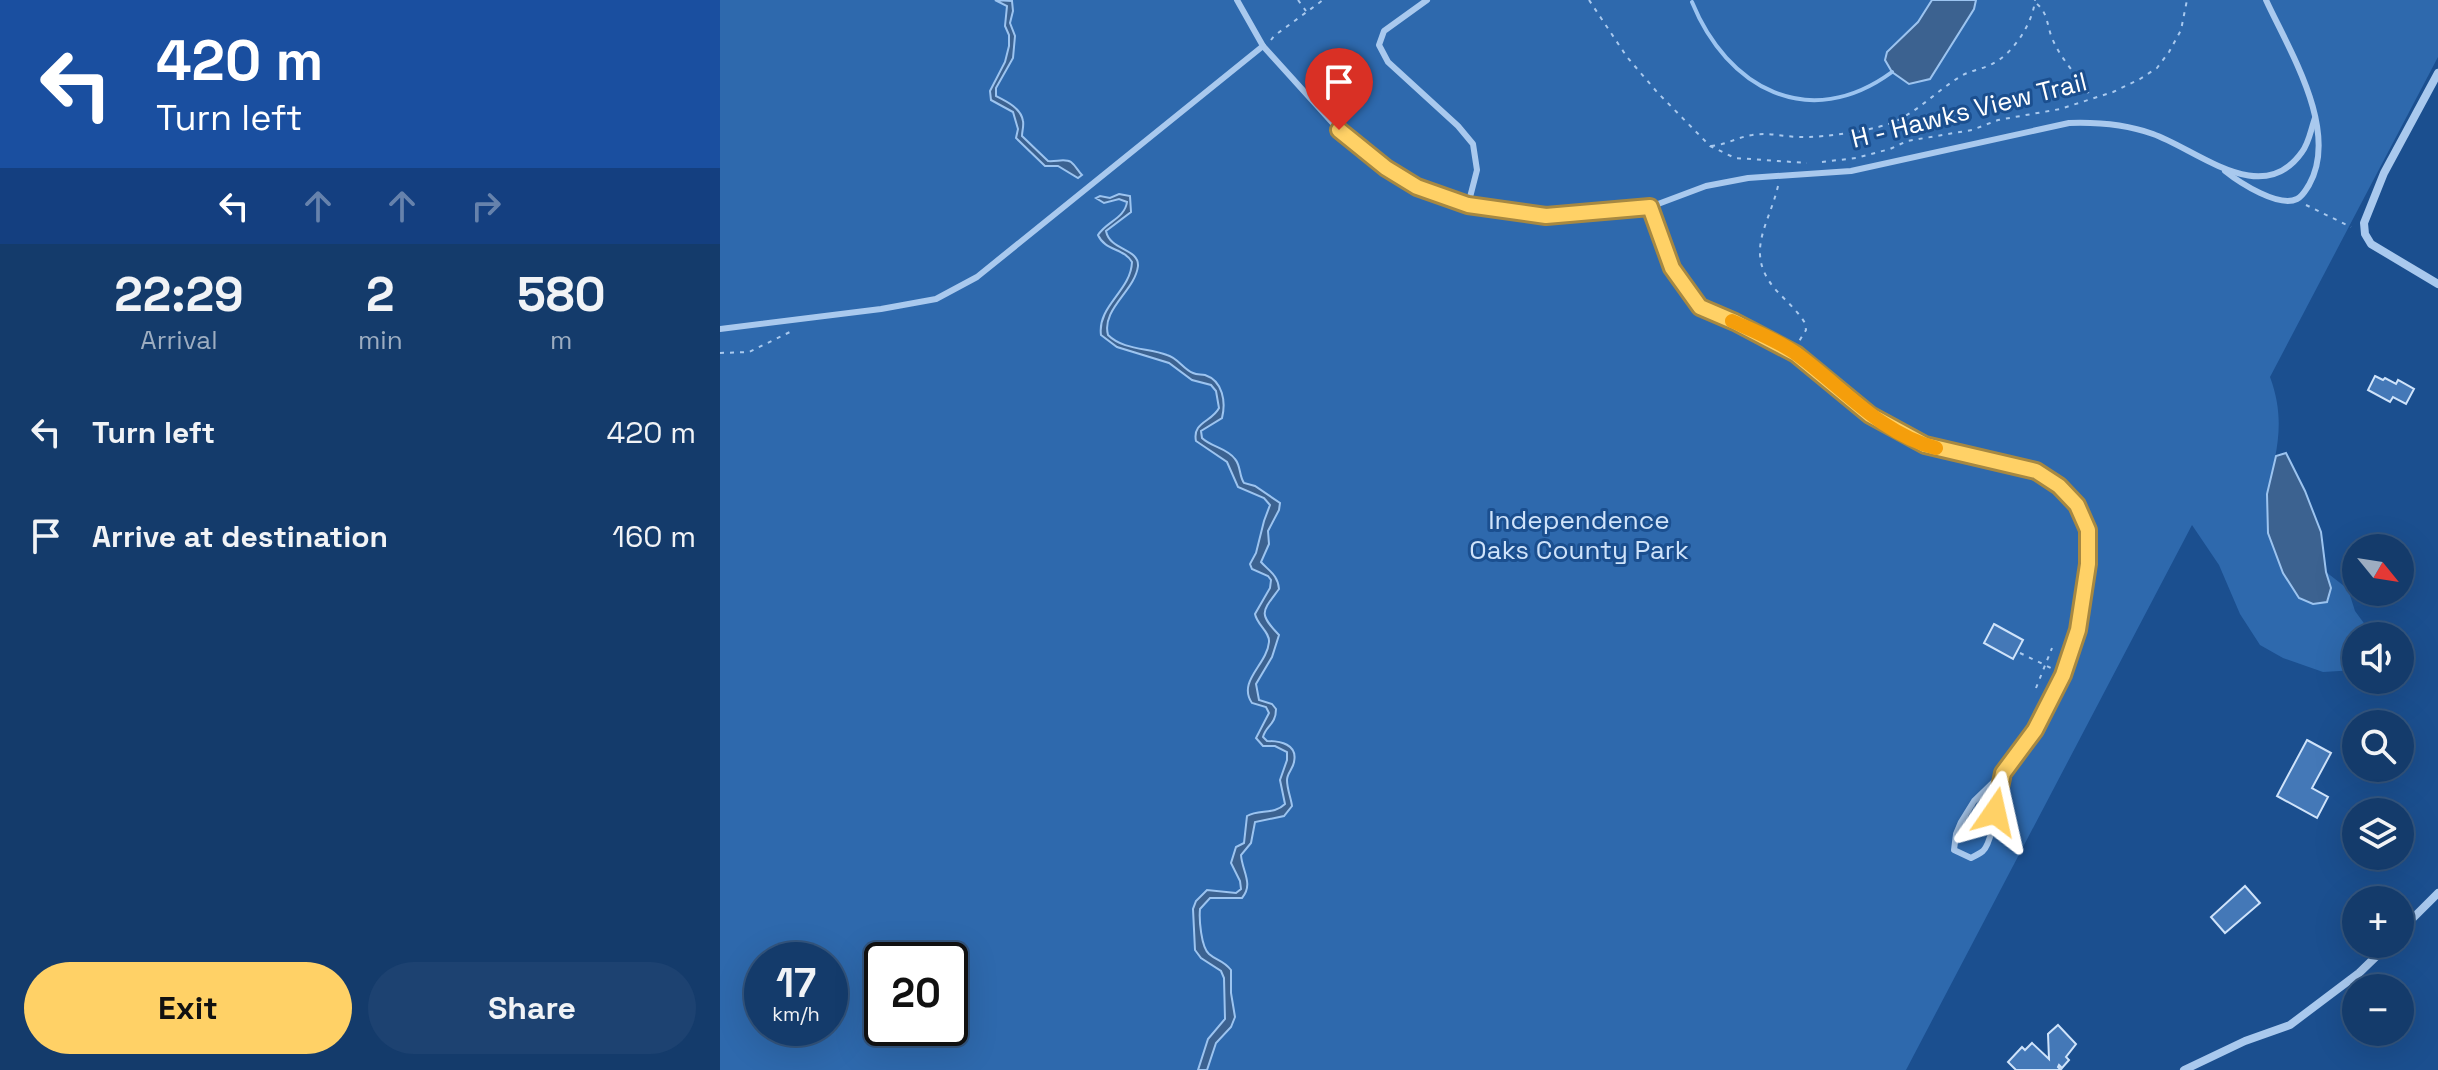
<!DOCTYPE html>
<meta charset="utf-8">
<style>
:root{--surface:#143b6b;--page:#1d4271;--text:#f1f3f6;--muted:#9dadc1;--line:#33557e;--accent:#ffd166}
body{margin:0;font-family:"Space Grotesk",sans-serif;background:var(--page);color:var(--text);height:100vh;display:flex;flex-direction:column;font-size:30px;white-space:nowrap}
*{box-sizing:border-box;margin:0}
p{font-size:26px;color:var(--muted)}
.icon{flex:none;width:44px;height:44px;fill:none;stroke:currentColor;stroke-width:2;stroke-linecap:round;stroke-linejoin:round}
.map{position:relative;flex:1;overflow:hidden}
.side{display:flex;flex-direction:column;background:var(--surface);width:720px}
.side>*{flex:none}
.top-card{background:#1a4fa0;color:#fff;overflow:hidden}
.needle{width:52px;rotate:120deg}
.tools{position:absolute;left:1622px;top:534px;display:grid;gap:16px}
.tools a{display:grid;place-items:center;width:72px;height:72px;border-radius:50%;background:var(--surface);box-shadow:0 8px 32px #0002,0 0 0 2px var(--line);font-size:40px}
.speed{position:absolute;left:24px;top:942px;display:flex;gap:16px;font-size:40px;font-weight:700;text-align:center}
.speed>*{display:grid;place-content:center;width:104px;height:104px;border-radius:50%;background:var(--surface);box-shadow:0 8px 32px #0002,0 0 0 2px var(--line);line-height:1}
.speed small{font-size:20px;font-weight:400}
.speed .limit{border:4px solid #111;border-radius:12px;background:#fff;color:#111}
.pin{position:absolute;display:grid;place-items:center;width:68px;height:68px;color:#fff;margin:-82px -34px;border-radius:50% 50% 50% 0;rotate:-45deg;box-shadow:0 0 8px #0007}
.pin .icon{rotate:45deg}
.me{position:absolute;width:88px;margin:-44px;rotate:11deg;stroke-linejoin:round;filter:drop-shadow(0 0 6px #0008)}
.turn{display:flex;align-items:center;gap:28px;height:168px;padding:0 24px;font-size:36px}
.turn .icon{width:104px;height:104px;stroke-width:2.5}
.turn b{display:block;font-size:56px;line-height:68px}
.lanes{display:flex;align-items:center;height:76px;padding:0 24px;background:#0003;justify-content:center;gap:40px;direction:ltr}
.lanes .off{opacity:.35}
.eta{display:flex;justify-content:space-evenly;align-items:center;height:136px;text-align:center}
.eta b{font-size:48px;font-weight:600;line-height:56px}
.primary-button{display:flex;gap:16px;margin-top:auto;padding:16px 24px}
.primary-button a{flex:1;height:92px;border-radius:48px;background:var(--accent);color:#111;font-size:32px;font-weight:600;line-height:92px;text-align:center}
.primary-button a+a{background:var(--page);color:var(--text)}
ul{padding:0;list-style:none}
li{display:flex;align-items:center;gap:24px;height:104px;padding:0 24px}
li div{flex:1}
li b{display:block;font-size:30px}
li em{font-style:normal}
main{display:flex;flex:1;min-height:0}
.map>svg:first-child{display:block}
.green{fill:#2e69ad;fill-rule:evenodd}
.water{fill:#3c6290;stroke:#9cc4f0;stroke-width:2}
.lines{fill:none;stroke-linecap:round;stroke-linejoin:round}
.stream{stroke:#9cc4f0;stroke-width:4}
.building{fill:#4478b7;stroke:#cfe3fa;stroke-width:2}
.path{stroke:#a9c9ee;stroke-width:2;stroke-dasharray:4 6;stroke-linecap:butt}
.service{stroke:#a9c9ee;stroke-width:6}
.minor{stroke:#a9c9ee;stroke-width:8}
.route-casing{stroke:#a68842;stroke-width:20}
.route{stroke:#ffd166;stroke-width:14}
.slow{stroke:#f59e0b;stroke-width:14}
.labels{text-anchor:middle;dominant-baseline:central;stroke-width:6;stroke-linejoin:round;paint-order:stroke}
.street-label{font-size:26px;fill:#fff;stroke:#1b4f8f}
.park-label{font-size:26px;fill:#cfe3fa;stroke:#1b4f8f}
</style>
<main>
<section class="side">
<div class="top-card">
<div class="turn"><svg class="icon" aria-label="left" viewBox="0 0 24 24"><path d="M17 20v-9H6M10 6l-5 5 5 5"/></svg><div><b>420 m</b>Turn left</div></div>
<div class="lanes"><svg class="icon" aria-label="left" viewBox="0 0 24 24"><path d="M17 20v-9H6M10 6l-5 5 5 5"/></svg><svg class="icon off" aria-label="ahead" viewBox="0 0 24 24"><path d="M12 20V5M6 11l6-6 6 6"/></svg><svg class="icon off" aria-label="ahead" viewBox="0 0 24 24"><path d="M12 20V5M6 11l6-6 6 6"/></svg><svg class="icon off" aria-label="right" viewBox="0 0 24 24"><path d="M7 20v-9h11M14 6l5 5-5 5"/></svg></div>
</div>
<div class="eta">
<div><b>22:29</b><p>Arrival</p></div>
<div><b>2</b><p>min</p></div>
<div><b>580</b><p>m</p></div>
</div>
<ul>
<li><svg class="icon" aria-label="left" viewBox="0 0 24 24"><path d="M17 20v-9H6M10 6l-5 5 5 5"/></svg><div><b>Turn left</b></div><em>420 m</em></li>
<li><svg class="icon" aria-label="arrive" viewBox="0 0 24 24"><path d="M6 21V4h12l-3 4 3 4H6"/></svg><div><b>Arrive at destination</b></div><em>160 m</em></li>
</ul>
<div class="primary-button"><a>Exit</a><a>Share</a></div>
</section>
<div class="map">
<svg width="1718" height="1070" viewBox="0 0 1718 1070">
<rect width="100%" height="100%" fill="#1b4f8f"/>
<!-- green -->
<path class="green" d="M0,0H1718V57L1550,377C1566,420 1557,451 1547,494L1611,588L1606,572L1628,589L1635,611L1646,626L1644,636H1636V670L1603,672L1563,658L1540,645L1520,614L1499,565L1472,525L1186,1070H0ZM42,960H110V1028H42ZM162,960H230V1028H162Z"/>
<!-- water -->
<g class="water">
<path d="M275,0L292,1L293,11L290,23L295,36L293,58L276,88V96C286,101 301,108 303,121C304,126 302,131 302,136L328,161C336,162 345,158 351,162C356,166 358,171 362,175L358,178L338,166H325L296,138L298,129L293,112L271,100L270,91L285,62L289,46V35L285,26L287,6Z"/>
<path d="M1212,0H1256L1254,9L1210,79L1189,84L1172,72L1165,60L1167,52L1198,22Z"/>
<path d="M399,194L410,196L411,212L386,231C390,251 419,248 418,266C415,291 381,309 388,335C403,350 428,348 447,355C458,358 463,369 473,373C477,375 481,374 485,375C503,381 506,402 502,418L481,431L482,438C491,447 507,448 515,459C521,466 519,476 524,483L535,486L560,503L559,510L548,531L549,544L541,562C549,571 558,575 559,589C542,612 538,613 559,635L552,657L536,684L539,700L552,704L556,709C556,725 546,725 543,737L547,741C560,741 578,744 574,762C573,769 567,773 567,780C567,789 571,798 572,806L564,816L535,822L531,843L521,855C522,871 534,884 522,898H490L480,909C479,919 481,947 489,954C497,961 503,960 511,970V993L515,1017L511,1027L496,1043L487,1070H478L488,1039L505,1019L504,978L501,971L481,958L475,950L473,909L476,901L487,890L516,893L521,889L520,881L511,863L516,847L524,843L527,816C539,809 554,815 565,804L560,780L567,760V752L555,746H543L536,738L549,713L546,707L532,703C517,681 547,665 549,642C550,632 537,625 535,614L550,588L551,580L548,576L532,569L530,564L536,553L544,521L550,505L544,498L518,487L507,462L476,441C472,422 492,422 499,408L496,391L491,385L472,380L449,363L397,347L381,335C377,306 411,291 412,262C404,248 385,251 378,235C386,222 405,218 407,202L399,199L384,203L376,198L380,196L390,198Z"/>
<path d="M1566,453L1585,491L1601,532L1606,572L1611,588L1607,602L1593,604L1579,598L1563,573L1548,533L1547,494L1556,456Z"/>
</g>
<g class="lines">
<!-- stream -->
<path class="stream" d="M972,2C1007,88 1089,133 1172,72"/>
</g>
<!-- building -->
<g class="building">
<path d="M1655,376L1663,380L1665,378L1676,384L1678,380L1694,389L1686,404L1673,397L1670,402L1648,390Z"/>
<path d="M1274,624L1303,640L1293,659L1264,643Z"/>
<path d="M1587,740L1611,753L1592,788L1608,797L1597,818L1557,796Z"/>
<path d="M1525,886L1540,903L1505,933L1491,917Z"/>
<path d="M1338,1025L1356,1044L1346,1057L1349,1060L1342,1068L1339,1065L1338,1067L1341,1070H1296L1288,1062L1302,1047L1305,1050L1312,1043L1329,1059L1328,1034Z"/>
</g>
<g class="lines">
<!-- path -->
<g class="path">
<path d="M578,0L586,11"/>
<path d="M869,0L907,57L937,92L990,146L1015,158L1087,163"/>
<path d="M1317,4C1328,13 1327,26 1332,38C1341,60 1359,77 1371,97"/>
<path d="M551,40L554,36L603,0"/>
<path d="M991,146C1006,145 1018,137 1032,135C1049,132 1064,137 1081,137C1102,138 1160,130 1178,120C1202,108 1220,88 1243,75C1252,70 1263,69 1272,64C1293,54 1313,23 1315,0"/>
<path d="M1102,162L1136,158L1170,149L1187,141L1252,130L1278,120L1340,109L1393,92L1420,79L1437,68L1449,52L1461,30L1467,0"/>
<path d="M1058,186C1049,225 1024,252 1055,289C1065,300 1077,310 1085,323L1086,330L1078,343"/>
<path d="M1586,205L1631,227"/>
<path d="M0,353L29,352L74,330"/>
<path d="M1300,653L1331,668"/>
<path d="M1316,688L1332,648"/>
</g>
<!-- service -->
<g class="service">
<path d="M517,0L543,46L619,130L666,168L697,187L748,205L826,216L930,207L986,186L1028,178L1131,171L1349,123C1378,122 1405,124 1433,134C1478,150 1542,209 1582,152C1589,143 1591,129 1595,118"/>
<path d="M707,0L664,31L659,45L668,62L738,126L753,144L757,170L748,205"/>
<path d="M1505,171C1520,183 1559,208 1577,199C1583,196 1585,191 1589,185C1620,131 1569,50 1546,0"/>
<path d="M930,207L952,268L980,307L1015,322L1076,354L1150,415L1205,445L1316,471L1339,486L1357,505L1368,530V564L1358,630L1348,662L1315,730L1283,773L1254,801L1241,822L1236,834L1234,850L1251,858C1255,856 1259,854 1263,851C1274,840 1278,791 1283,773"/>
<path d="M0,329L161,309L216,299L257,277L543,46"/>
</g>
<!-- minor -->
<g class="minor">
<path d="M1718,73L1664,173L1644,223L1645,234L1651,244L1718,284"/>
<path d="M1680,931L1718,893"/>
<path d="M1464,1070L1525,1041L1570,1025L1639,973L1669,944"/>
</g>
</g>
<g class="lines">
<!-- route casing -->
<g class="route-casing">
<path id="route" d="M619,130L666,168L697,187L748,205L826,216L930,207L952,268L980,307L1015,322L1076,354L1150,415L1205,445L1316,471L1339,486L1357,505L1368,530V564L1358,630L1343,675L1315,730L1283,773L1275,812"/>
</g>
<!-- route -->
<use href="#route" class="route"/>
<!-- slow -->
<path class="slow" d="M1012,321C1034,331 1059,341 1078,355C1122,387 1161,434 1216,448"/>
</g>
<g class="labels">
<!-- street labels -->
<g class="street-label">
<text transform="translate(1249 110) rotate(-14)">H - Hawks View Trail</text>
</g>
<!-- park labels -->
<g class="park-label">
<text x="859" y="520">Independence<tspan x="859" dy="30">Oaks County Park</tspan></text>
</g>
</g>
</svg>
<div class="tools">
<a><svg class="needle" viewBox="-14 -14 28 28"><path d="M0-13l5 13h-10z" fill="#e53935"/><path d="M0 13l5-13h-10z" fill="#9dadc1"/></svg></a>
<a><svg class="icon" aria-label="sound" viewBox="0 0 24 24"><path d="M4 9h4l5-4v14l-5-4H4zM17 9q2 3 0 6"/></svg></a>
<a><svg class="icon" aria-label="search" viewBox="0 0 24 24"><circle cx="10" cy="10" r="6"/><path d="M15 15l6 6"/></svg></a>
<a><svg class="icon" aria-label="layers" viewBox="0 0 24 24"><path d="M12 4l9 5-9 5-9-5zM3 14l9 5 9-5"/></svg></a>
<a>+</a>
<a>−</a>
</div>
<div class="speed"><div>17<small>km/h</small></div><div class="limit">20</div></div>
<div class="pin" style="left:619px;top:130px;background:#d93025"><svg class="icon" aria-label="arrive" viewBox="0 0 24 24"><path d="M6 21V4h12l-3 4 3 4H6"/></svg></div>
<svg class="me" style="left:1275px;top:812px" viewBox="-20 -20 40 40"><path d="M0-17L14 15 0 8-14 15z" fill="#ffd166" stroke="#fff" stroke-width="4"/></svg>
</div>
</main>
